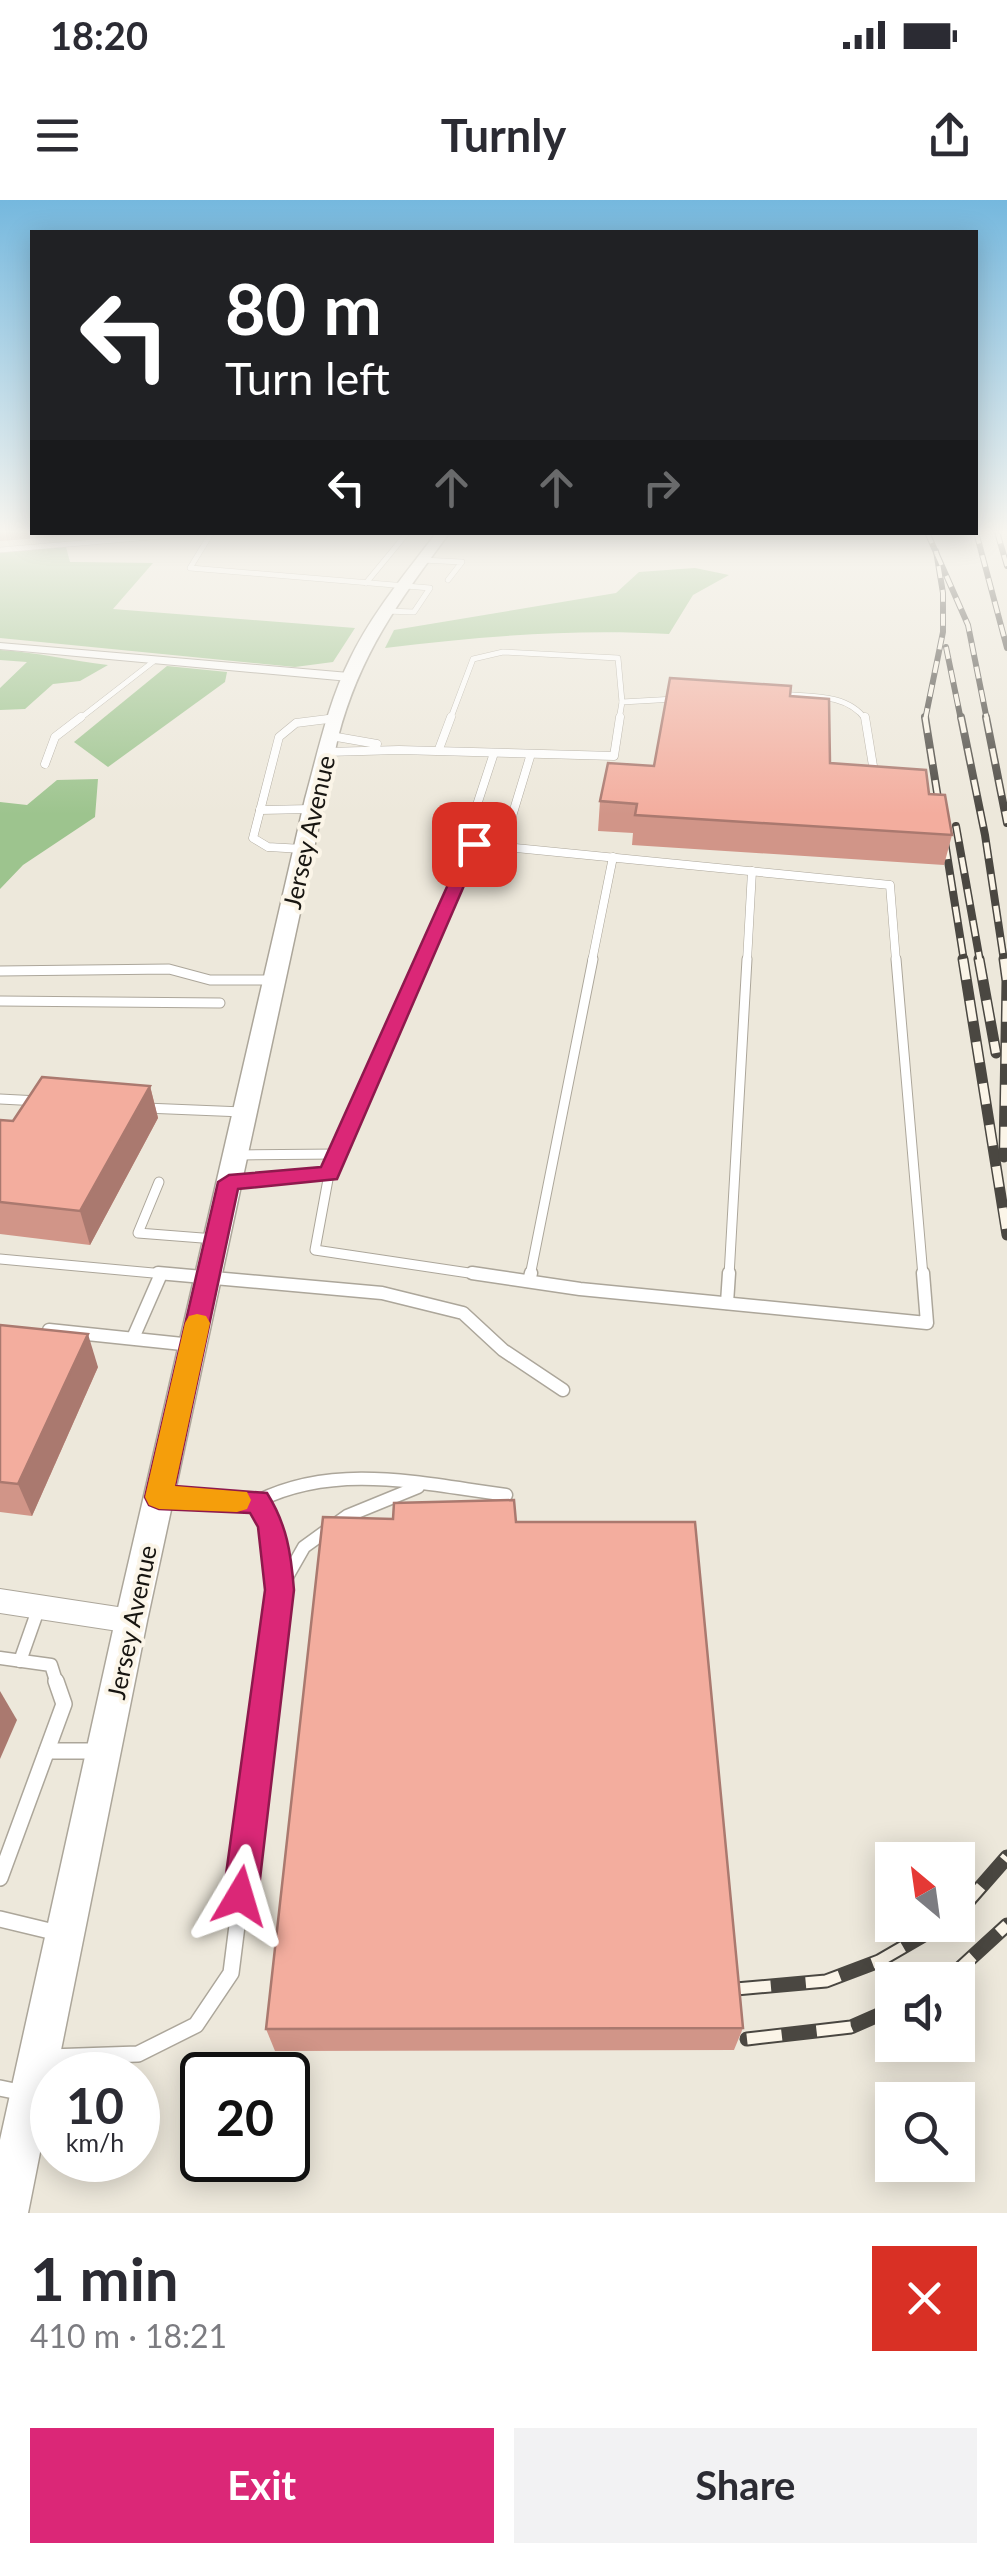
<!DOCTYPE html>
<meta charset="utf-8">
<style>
:root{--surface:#fff;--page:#f2f2f3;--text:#2b2b33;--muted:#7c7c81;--accent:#db2777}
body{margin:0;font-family:Lato,sans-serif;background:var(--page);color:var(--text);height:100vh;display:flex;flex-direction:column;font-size:38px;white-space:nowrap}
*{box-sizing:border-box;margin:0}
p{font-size:32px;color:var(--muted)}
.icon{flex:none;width:55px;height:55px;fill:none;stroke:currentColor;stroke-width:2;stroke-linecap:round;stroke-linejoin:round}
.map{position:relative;height:2013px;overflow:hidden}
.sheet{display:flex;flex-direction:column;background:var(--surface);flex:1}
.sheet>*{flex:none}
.top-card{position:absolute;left:30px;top:30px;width:948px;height:305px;border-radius:0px;box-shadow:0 5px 25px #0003;background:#202124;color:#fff;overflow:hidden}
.needle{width:65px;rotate:331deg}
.fabs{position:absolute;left:875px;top:1642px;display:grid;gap:20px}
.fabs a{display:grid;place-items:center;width:100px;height:100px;border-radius:0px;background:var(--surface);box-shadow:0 5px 25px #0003;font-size:50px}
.speed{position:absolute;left:30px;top:1852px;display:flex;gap:20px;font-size:50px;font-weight:700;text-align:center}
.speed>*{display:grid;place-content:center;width:130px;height:130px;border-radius:50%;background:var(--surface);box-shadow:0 5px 25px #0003;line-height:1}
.speed small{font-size:25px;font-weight:400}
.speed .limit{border:5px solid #111;border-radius:15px;background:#fff;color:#111}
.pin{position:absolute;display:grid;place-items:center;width:85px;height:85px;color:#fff;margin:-42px;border-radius:20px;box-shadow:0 5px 15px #0006}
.me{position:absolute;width:110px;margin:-55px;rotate:7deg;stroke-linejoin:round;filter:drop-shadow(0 0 8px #0008)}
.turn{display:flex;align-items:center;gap:35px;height:210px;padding:0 30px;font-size:45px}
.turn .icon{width:130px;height:130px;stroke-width:2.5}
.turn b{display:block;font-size:70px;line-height:85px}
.lanes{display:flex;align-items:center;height:95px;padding:0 30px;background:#0003;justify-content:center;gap:50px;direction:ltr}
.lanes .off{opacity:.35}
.round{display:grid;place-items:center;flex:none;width:105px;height:105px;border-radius:0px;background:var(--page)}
.overview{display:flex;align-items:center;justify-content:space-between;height:170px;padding:0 30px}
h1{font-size:60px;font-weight:700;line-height:75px}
.button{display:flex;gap:20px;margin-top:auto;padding:20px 30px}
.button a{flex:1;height:115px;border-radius:0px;background:var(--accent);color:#fff;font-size:40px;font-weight:700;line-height:115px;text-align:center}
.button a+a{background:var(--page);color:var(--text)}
.status{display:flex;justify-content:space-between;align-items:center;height:70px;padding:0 50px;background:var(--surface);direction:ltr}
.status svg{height:28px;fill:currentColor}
header{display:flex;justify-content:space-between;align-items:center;height:130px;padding:0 30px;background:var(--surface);font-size:45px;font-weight:700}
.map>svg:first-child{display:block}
.forest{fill:#9dc48e}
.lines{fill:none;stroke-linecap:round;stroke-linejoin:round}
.service-far4-casing{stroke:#aca69a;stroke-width:6}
.service-far3-casing{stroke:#aca69a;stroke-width:9}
.service-far2-casing{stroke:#aca69a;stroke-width:11}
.service-far1-casing{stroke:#aca69a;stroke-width:15}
.service-casing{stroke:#aca69a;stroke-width:18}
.minor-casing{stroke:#aca69a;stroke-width:2}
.tertiary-casing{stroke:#aca69a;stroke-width:3}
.service-far4{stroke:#fff;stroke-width:5}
.service-far3{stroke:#fff;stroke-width:8}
.service-far2{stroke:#fff;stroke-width:9}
.service-far1{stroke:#fff;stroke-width:12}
.service{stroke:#fff;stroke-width:15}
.minor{fill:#fff;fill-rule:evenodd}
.tertiary{fill:#fff;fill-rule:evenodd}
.rail-far3-casing{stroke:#4a4741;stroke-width:6}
.rail-far2-casing{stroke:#4a4741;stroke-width:8}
.rail-far1-casing{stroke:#4a4741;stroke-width:11}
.rail-casing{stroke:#4a4741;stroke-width:15}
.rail-far3{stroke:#fbf5e8;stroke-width:4;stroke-dasharray:12;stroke-linecap:butt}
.rail-far2{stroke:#fbf5e8;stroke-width:5;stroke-dasharray:16;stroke-linecap:butt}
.rail-far1{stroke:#fbf5e8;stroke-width:8;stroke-dasharray:21;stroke-linecap:butt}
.rail{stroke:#fbf5e8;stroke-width:11;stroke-dasharray:35;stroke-linecap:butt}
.wall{fill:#d19588}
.shaded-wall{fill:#aa796f}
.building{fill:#f3ad9e;stroke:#aa796f;stroke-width:2.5}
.route{fill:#db2777;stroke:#8e194d;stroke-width:2.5}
.slow{fill:#f59e0b}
.labels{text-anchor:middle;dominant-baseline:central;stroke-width:8;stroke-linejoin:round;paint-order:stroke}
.street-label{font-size:25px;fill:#171511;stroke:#fbf5e8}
</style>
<div class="status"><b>18:20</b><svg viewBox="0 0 49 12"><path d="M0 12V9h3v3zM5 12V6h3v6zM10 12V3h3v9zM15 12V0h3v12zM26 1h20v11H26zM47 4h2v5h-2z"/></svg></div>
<header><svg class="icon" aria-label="menu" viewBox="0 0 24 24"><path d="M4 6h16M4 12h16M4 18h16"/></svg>Turnly<svg class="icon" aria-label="share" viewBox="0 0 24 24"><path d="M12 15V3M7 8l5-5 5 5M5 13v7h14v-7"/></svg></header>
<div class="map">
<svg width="1007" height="2013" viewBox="0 0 1007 2013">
<rect width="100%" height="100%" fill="#ede8db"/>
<!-- forest -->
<g class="forest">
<path d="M66,347L70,362L153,363L113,409L355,428L333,462L295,467L0,438V353Z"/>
<path d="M695,368L729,375L693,395L669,434C571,429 483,436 385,448L394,430L616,393L639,372Z"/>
<path d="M0,450C36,452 72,461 108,465L80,481L53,484L25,509L0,510V488L27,462L0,460Z"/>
<path d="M167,466L227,472L225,482L108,567L74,542Z"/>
<path d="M98,579L95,617L23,665L0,689V602L27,605L57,580Z"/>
</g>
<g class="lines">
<!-- service-far4 casing -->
<g class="service-far4-casing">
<g id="service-far4">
<path d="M212,332L190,368L430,388L414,412L386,411"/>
<path d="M0,350L197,333"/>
<path d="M422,360L462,362L448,380"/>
<path d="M366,383L408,332"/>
<path d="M777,494C807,497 847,492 866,520"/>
<path d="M78,520L154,461"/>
<path d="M315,520L336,518"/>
<path d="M450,520L473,459L503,452L618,458L622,502"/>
<path d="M619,520L622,502L675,499"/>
</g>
</g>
<!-- service-far3 casing -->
<g class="service-far3-casing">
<g id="service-far3">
<path d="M865,517L874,572"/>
<path d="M331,536L377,544"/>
<path d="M439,549L451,517"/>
<path d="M327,552L399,550L614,556L620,517"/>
<path d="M45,564L55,537L81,517"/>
<path d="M260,610L312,609"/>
<path d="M474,644L473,617L494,553"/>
<path d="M503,646L530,557"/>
<path d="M303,649L268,647L253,638L279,537L296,523L336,518"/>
<path d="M422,761L474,644L890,685L896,761"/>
<path d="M592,761L613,657"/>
<path d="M747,761L752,671"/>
</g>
</g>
<!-- service-far2 casing -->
<g class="service-far2-casing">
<g id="service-far2">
<path d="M896,759L923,1076"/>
<path d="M0,771L169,769L210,780H273"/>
<path d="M0,801L220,803"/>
<path d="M0,899L39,901"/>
<path d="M145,908L243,912"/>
<path d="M239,955L338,954"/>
<path d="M329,974L315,1050L489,1076"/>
<path d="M329,974L424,759"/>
<path d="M159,982L138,1033L215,1039"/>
<path d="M230,982L329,974"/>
<path d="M0,1059L186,1076"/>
<path d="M530,1076L593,759"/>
<path d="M729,1076L747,759"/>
</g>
</g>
<!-- service-far1 casing -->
<g class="service-far1-casing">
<g id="service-far1">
<path d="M158,1073L382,1093L463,1113L503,1150L563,1190"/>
<path d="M472,1073L580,1089L927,1123L923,1073"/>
<path d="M529,1081L531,1073"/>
<path d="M727,1103L729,1073"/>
<path d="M49,1130L192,1145"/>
<path d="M133,1138L161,1074"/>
<path d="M160,1297L258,1301C290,1356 275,1423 267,1484"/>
<path d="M258,1301C337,1262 422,1284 506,1295"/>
<path d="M280,1389L304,1347L347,1316L418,1287"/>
<path d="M0,1458L51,1465L57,1484"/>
<path d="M20,1461L38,1410"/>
</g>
</g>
<!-- service casing -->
<g class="service-casing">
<g id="service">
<path d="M47,1551H96"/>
<path d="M0,1678L64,1504L56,1481"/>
<path d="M0,1719L58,1733"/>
<path d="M49,1857L138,1854L196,1825L231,1773L268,1481"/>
<path d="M0,1888L24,1893"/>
</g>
</g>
<!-- minor casing -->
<g class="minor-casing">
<g id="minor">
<path d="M0,443L349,473L355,477L349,481L0,449Z"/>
<path d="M0,1389L131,1409L140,1412L144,1421L140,1430L131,1433L0,1413Z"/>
</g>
</g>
<!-- tertiary casing -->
<g class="tertiary-casing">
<path id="tertiary" d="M437,332H450C399,401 360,453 338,537L147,1421L56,1875H52V1892L28,2013H0V1940L115,1421L305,599C318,552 328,503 350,459C372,413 406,373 437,332Z"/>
</g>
<!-- service-far4 -->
<use href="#service-far4" class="service-far4"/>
<!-- service-far3 -->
<use href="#service-far3" class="service-far3"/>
<!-- service-far2 -->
<use href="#service-far2" class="service-far2"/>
<!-- service-far1 -->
<use href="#service-far1" class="service-far1"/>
<!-- service -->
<use href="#service" class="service"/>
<!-- minor -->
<use href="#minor" class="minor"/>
<!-- tertiary -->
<use href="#tertiary" class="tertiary"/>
<!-- rail-far3 casing -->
<g class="rail-far3-casing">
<g id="rail-far3">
<path d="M927,332L968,425L987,520"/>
<path d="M976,332L1007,448"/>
<path d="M997,332L1007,366"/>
<path d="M946,447L961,520"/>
<path d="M925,520L943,432V393L936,351"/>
</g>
</g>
<!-- rail-far2 casing -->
<g class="rail-far2-casing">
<g id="rail-far2">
<path d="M925,517L964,761"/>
<path d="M961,517L985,635L1004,761"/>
<path d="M986,517L1007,623"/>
<path d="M956,626L980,761"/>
</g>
</g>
<!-- rail-far1 casing -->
<g class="rail-far1-casing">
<g id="rail-far1">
<path d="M963,759L1007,1035"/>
<path d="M979,759L996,853"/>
<path d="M1004,759L1007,781L1004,957"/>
</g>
</g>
<!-- rail casing -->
<g class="rail-casing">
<g id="rail">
<path d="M958,1713L1007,1657"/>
<path d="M947,1780L1007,1725"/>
<path d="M736,1789L826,1781L879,1761L941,1725"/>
<path d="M747,1839L851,1827L892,1809"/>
</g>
</g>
<!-- rail-far3 -->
<use href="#rail-far3" class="rail-far3"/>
<!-- rail-far2 -->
<use href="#rail-far2" class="rail-far2"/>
<!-- rail-far1 -->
<use href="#rail-far1" class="rail-far1"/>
<!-- rail -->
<use href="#rail" class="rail"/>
</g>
<!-- wall -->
<g class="wall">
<path d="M830,563L929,594L952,635L944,665L632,645L633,633L598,631L600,601L654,566Z"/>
<path d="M150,886L158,918L90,1045L0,1034V920L13,921Z"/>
<path d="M0,1125L98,1167L32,1316L0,1312Z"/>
<path d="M516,1322L743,1828L734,1850L275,1851L266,1829Z"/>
</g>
<!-- shaded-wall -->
<g class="shaded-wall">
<path d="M0,332H122L0,341Z"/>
<path d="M150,886L158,918L90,1045L80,1011Z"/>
<path d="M88,1134L98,1167L32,1316L18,1284Z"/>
<path d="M0,1491L17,1520L0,1559Z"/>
</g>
<!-- building -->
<g class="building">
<path d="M670,478L791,486L790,496L829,499L830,563L926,570L929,594L945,595L952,635L635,615L637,604L600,601L608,563L654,566Z"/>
<path d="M42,877L150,886L80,1011L0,1002V920L13,921Z"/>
<path d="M0,1125L88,1134L18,1284L0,1282Z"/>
<path d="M514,1300L516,1322H695L743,1828L266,1829L323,1317L393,1319L394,1303Z"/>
</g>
<!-- sky -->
<linearGradient id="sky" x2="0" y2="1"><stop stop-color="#75b8de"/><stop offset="0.54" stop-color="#f7f5ef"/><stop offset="1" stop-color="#f7f5ef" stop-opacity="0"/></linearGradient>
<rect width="1007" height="614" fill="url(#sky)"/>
<!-- route -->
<path class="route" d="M468,640L482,644L337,979L238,989L175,1286L267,1293C287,1325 291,1353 294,1390L258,1696L253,1709L240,1714L228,1709L223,1696L265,1390L258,1327L250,1313L159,1309L149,1305L145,1297L218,982L229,975L321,967Z"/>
<!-- slow -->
<path class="slow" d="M197,1114L206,1116L210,1123L175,1286L247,1292L251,1300L247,1309L237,1312L159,1309L149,1305L145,1297L185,1123L189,1116Z"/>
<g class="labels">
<!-- street labels -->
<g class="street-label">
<text transform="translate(308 632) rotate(-77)">Jersey Avenue</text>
<text transform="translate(131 1422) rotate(-78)">Jersey Avenue</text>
</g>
</g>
</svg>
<div class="fabs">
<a><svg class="needle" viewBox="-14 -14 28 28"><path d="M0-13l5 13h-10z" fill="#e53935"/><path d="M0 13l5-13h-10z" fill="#7c7c81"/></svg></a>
<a><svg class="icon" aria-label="sound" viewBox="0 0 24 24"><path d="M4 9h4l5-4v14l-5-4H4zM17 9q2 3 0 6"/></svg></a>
<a><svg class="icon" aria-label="search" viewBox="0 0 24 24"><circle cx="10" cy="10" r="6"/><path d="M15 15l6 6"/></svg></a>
</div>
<div class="speed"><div>10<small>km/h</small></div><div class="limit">20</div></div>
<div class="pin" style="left:474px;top:644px;background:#d93025"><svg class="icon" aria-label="arrive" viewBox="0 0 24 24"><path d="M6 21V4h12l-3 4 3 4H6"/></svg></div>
<svg class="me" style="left:240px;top:1696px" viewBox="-20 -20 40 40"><path d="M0-17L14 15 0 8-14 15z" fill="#db2777" stroke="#fff" stroke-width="4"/></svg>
<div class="top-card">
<div class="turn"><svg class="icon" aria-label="left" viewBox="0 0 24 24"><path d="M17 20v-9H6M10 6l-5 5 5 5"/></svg><div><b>80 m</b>Turn left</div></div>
<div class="lanes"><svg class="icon" aria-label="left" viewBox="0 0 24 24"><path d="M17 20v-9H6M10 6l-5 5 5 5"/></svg><svg class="icon off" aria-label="ahead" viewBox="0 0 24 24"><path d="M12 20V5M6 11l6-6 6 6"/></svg><svg class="icon off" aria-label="ahead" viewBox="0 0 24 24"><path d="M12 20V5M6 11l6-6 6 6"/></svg><svg class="icon off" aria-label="right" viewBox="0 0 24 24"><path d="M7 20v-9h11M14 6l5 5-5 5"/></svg></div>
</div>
</div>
<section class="sheet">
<div class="overview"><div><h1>1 min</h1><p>410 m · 18:21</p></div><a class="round" style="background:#d93025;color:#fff"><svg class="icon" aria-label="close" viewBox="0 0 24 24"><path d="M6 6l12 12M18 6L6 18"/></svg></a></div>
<div class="button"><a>Exit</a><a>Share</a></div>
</section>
